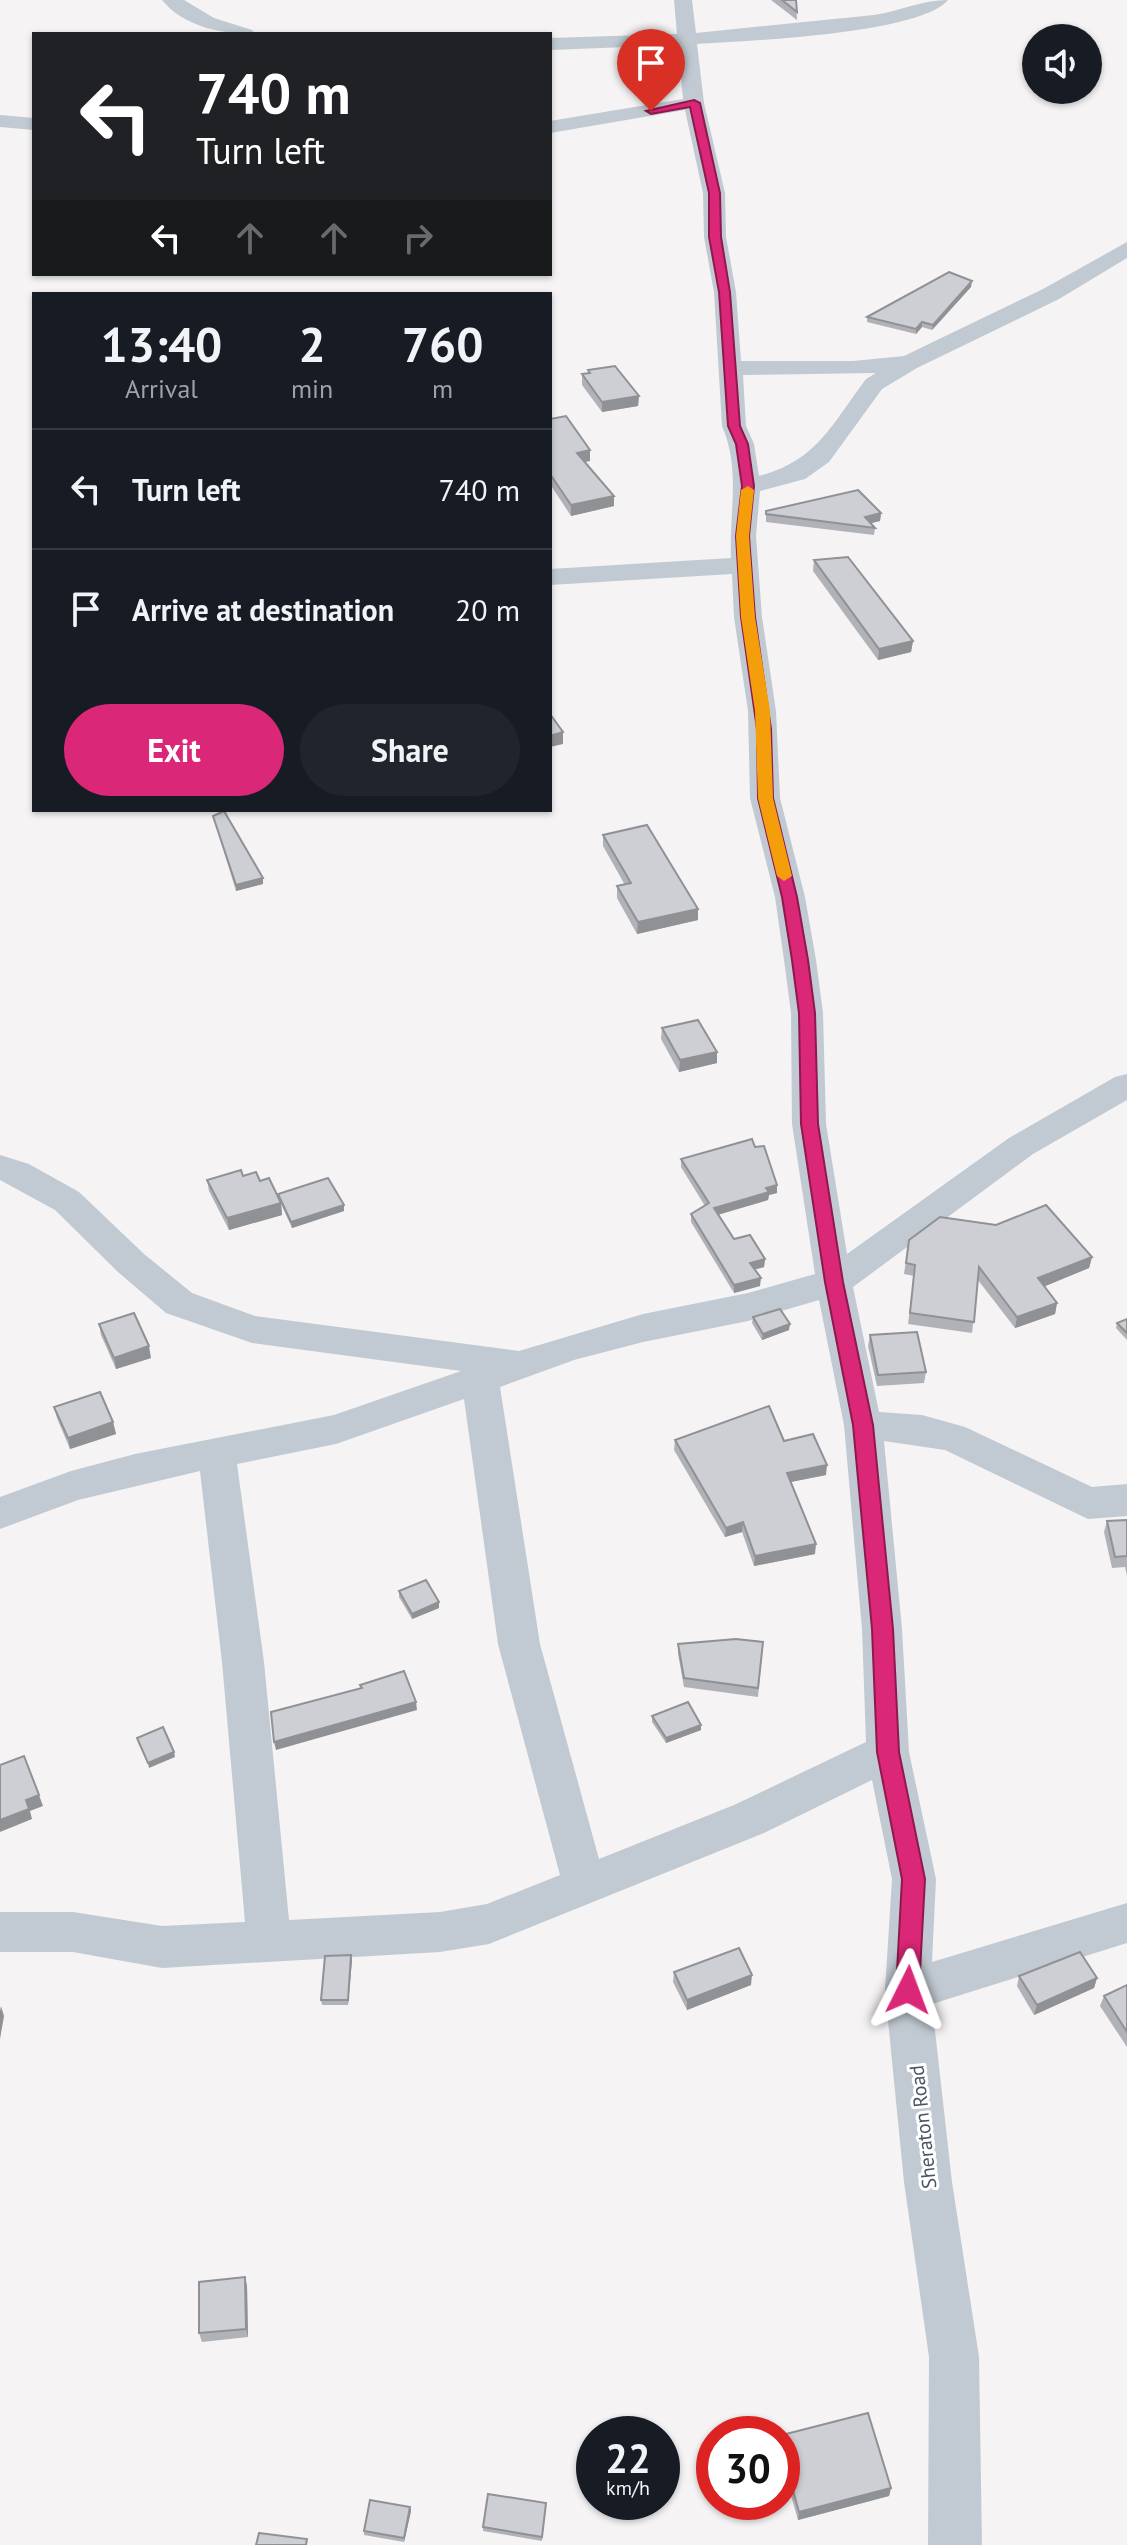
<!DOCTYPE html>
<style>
:root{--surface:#171b24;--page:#20242c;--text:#f1f3f6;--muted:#9ea1a6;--line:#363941;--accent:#db2777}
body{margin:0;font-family:"PT Sans",sans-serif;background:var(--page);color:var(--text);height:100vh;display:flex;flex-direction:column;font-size:30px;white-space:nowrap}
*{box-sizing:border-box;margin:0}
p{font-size:26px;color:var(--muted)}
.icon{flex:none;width:44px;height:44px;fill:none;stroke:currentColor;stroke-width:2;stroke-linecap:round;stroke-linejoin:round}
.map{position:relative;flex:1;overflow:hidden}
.panel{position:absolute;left:32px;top:292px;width:520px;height:520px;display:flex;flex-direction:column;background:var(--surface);border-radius:0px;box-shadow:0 2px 6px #0004}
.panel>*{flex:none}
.guide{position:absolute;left:32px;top:32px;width:520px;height:244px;border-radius:0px;box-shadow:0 2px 6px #0004;background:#202124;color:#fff;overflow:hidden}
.controls{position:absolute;left:1022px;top:24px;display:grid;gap:16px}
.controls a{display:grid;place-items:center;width:80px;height:80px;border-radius:50%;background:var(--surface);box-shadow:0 2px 6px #0004;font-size:40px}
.speed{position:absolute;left:576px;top:2416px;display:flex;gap:16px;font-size:40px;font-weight:700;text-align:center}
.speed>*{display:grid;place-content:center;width:104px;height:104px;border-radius:50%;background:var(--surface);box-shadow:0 2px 6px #0004;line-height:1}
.speed small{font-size:20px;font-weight:400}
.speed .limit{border:12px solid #d22;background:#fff;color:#111}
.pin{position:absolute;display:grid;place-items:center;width:68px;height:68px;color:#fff;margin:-82px -34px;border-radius:50% 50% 50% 0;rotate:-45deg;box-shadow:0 0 8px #0007}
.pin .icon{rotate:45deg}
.me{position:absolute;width:88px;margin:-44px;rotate:3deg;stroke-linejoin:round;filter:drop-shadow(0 0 6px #0008)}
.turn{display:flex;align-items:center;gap:28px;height:168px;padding:0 32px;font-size:36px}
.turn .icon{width:104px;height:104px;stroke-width:2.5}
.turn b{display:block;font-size:56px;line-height:68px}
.lanes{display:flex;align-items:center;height:76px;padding:0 32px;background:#0003;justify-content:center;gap:40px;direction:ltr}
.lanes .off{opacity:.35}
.eta{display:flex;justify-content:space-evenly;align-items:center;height:136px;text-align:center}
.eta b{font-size:48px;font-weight:800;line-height:56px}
.cta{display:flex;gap:16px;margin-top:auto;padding:16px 32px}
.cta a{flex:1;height:92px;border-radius:48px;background:var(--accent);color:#fff;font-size:32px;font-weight:800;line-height:92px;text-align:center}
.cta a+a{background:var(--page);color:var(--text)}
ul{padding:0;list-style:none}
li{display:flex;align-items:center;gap:24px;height:120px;padding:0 32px;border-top:2px solid var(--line)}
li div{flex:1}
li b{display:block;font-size:30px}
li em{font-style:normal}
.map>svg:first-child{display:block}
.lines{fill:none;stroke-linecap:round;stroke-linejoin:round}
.minor{fill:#c1cad2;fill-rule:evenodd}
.wall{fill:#b0b2b7}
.shaded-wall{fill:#909195}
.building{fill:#cdcfd5;stroke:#909195;stroke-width:2}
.route{fill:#db2777;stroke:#8e194d;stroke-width:2}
.slow{fill:#f59e0b}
.labels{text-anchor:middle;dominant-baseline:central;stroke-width:6;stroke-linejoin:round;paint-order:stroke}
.street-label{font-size:20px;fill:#4a5661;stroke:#fff}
</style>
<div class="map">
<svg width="1127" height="2545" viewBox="0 0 1127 2545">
<rect width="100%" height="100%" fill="#f5f3f3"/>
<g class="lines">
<!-- minor -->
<g class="minor">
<path d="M162,0H184L214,18L252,30L255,34C222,34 184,27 162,0Z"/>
<path d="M674,0H692L696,33L874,15C900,11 922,0 948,0C920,34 746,41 697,44L704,103L725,193L726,237L736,292L741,361H853L904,356L1043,289L1127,242V258L1059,299L917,368L882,389L829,462L805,479L760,491L756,536L762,617L776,711L780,798L805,897L816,960L823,1013L826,1124L847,1254L1009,1138L1115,1077L1127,1074V1100L1033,1154L853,1287L879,1412L922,1415L965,1427L1092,1487L1127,1484V1516L1088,1519L945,1450L884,1441L902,1629L909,1752L936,1879L932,1962L1127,1903V1943L932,2004L952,2182L979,2357L982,2545H928L929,2357L904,2182L885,1990L892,1879L872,1780L764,1833L489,1944L440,1952L162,1968L73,1952H0V1912H73L162,1926L245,1922L222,1662L200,1471L78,1500L0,1529V1497L71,1471L135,1454L334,1415L461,1371L252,1343L166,1313L118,1272L55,1210L0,1180V1155L29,1164L79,1192L144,1254L192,1293L255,1316L519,1351L643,1314L748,1293L815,1274L792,1124L791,1013L784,960L775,897L750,798L748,711L734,617L732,574L550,585V569L731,558C729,512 741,470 722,426L714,292L704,237L703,193L685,110L550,133V121L683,99L678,45L550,50V38L677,34ZM876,373L866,379C832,424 817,461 759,476L754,444L746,426L743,375ZM819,1300L844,1425L862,1629L866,1742L734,1805L599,1859L540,1644L500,1387L574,1360L643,1342L748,1321ZM464,1399L498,1644L560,1875L487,1904L440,1912L289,1920L264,1662L237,1464L336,1444Z"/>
<path d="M0,115L34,118V130L0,127Z"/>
</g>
</g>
<!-- wall -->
<g class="wall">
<path d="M771,0H796L797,20Z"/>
<path d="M971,287L932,330L922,327L916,334L867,322V317Z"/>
<path d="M588,370L639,396L638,406L602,412L582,385V374L588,373Z"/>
<path d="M550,419L590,450V461L585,462L614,506L571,516L550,484Z"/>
<path d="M766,511L881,513L880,521L871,523L875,528L874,535L766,522Z"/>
<path d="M814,560L913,641L911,652L878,660L813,571Z"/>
<path d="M213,816L263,884L236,891Z"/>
<path d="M603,835L698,909V920L637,934L617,898V886L625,885L603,846Z"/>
<path d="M662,1028L717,1063L679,1072L661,1039Z"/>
<path d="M755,1147L777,1185V1193L769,1195L768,1200L718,1215L734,1239L765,1259L764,1267L755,1269L760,1286L734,1293L691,1222V1214L705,1206L681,1167V1159Z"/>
<path d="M243,1176L260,1181L279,1199L278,1194L344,1205V1211L292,1228L281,1204L282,1215L229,1230L209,1191L207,1180Z"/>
<path d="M909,1240L1092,1257L1089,1268L1044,1286L1057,1303L1055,1314L1015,1328L978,1280L972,1333L908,1324L914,1276L904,1274Z"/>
<path d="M753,1317L789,1330L762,1340L752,1323Z"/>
<path d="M1127,1319V1340L1116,1328L1117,1323Z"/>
<path d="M99,1324L151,1358L116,1369L101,1335Z"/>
<path d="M870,1335L926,1372L924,1383L877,1386L868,1346Z"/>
<path d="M54,1407L113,1422L116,1434L70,1449L57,1418Z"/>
<path d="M675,1440L784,1441L826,1475L790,1482L815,1554L754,1566L742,1532L725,1537L674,1450Z"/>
<path d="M1127,1520V1576L1125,1567L1112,1568L1104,1532L1107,1521Z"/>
<path d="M399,1591L439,1602V1608L412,1619L399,1597Z"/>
<path d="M763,1642L758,1697L684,1687L678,1654V1644Z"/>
<path d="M652,1716L701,1725V1730L666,1743L652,1722Z"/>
<path d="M352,1960L348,2005H322L321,2000Z"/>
<path d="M674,1972L751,1985L687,2010L673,1982Z"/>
<path d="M1019,1976L1097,1978L1094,1988L1034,2015L1017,1986Z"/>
<path d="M1127,1985V2047L1100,2006L1104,1996Z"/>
<path d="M245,2277L247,2286L248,2337L202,2342L199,2333Z"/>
<path d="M782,2435L891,2488L889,2496L798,2520L782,2464Z"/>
<path d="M546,2503L542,2541L483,2531V2527Z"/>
<path d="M410,2507L411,2511L404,2542L364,2535V2531Z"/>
</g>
<!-- shaded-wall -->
<g class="shaded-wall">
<path d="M972,281L971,287L932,330L933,325Z"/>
<path d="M922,322V327L916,334V329Z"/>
<path d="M639,396L638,406L602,412V402Z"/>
<path d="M590,450V461L577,463V453Z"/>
<path d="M614,496V506L571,516V505Z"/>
<path d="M881,513L880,521L864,525L865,517Z"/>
<path d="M913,641L911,652L878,660L879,649Z"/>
<path d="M563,732V744L550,747V736Z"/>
<path d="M263,878V884L236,891V885Z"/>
<path d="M698,909V920L637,934L638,922Z"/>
<path d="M717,1052V1063L679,1072L680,1060Z"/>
<path d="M777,1185V1193L769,1195L768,1200L713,1216L714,1208Z"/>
<path d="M281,1203L282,1215L229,1230L227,1218Z"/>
<path d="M344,1205V1211L292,1228L291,1222Z"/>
<path d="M1092,1257L1089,1268L1036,1290L1038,1278Z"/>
<path d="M765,1259L764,1267L750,1271V1263Z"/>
<path d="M761,1278L760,1286L734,1293V1285Z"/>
<path d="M1057,1303L1055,1314L1015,1328L1017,1317Z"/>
<path d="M790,1324L789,1330L762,1340L763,1334Z"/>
<path d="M149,1346L151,1358L116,1369L114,1358Z"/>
<path d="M113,1422L116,1434L70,1449L68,1438Z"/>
<path d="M827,1465L826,1475L786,1483L787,1473Z"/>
<path d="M743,1522L742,1532L725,1537L726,1528Z"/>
<path d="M816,1544L815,1554L754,1566L755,1556Z"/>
<path d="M439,1602V1608L412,1619V1614Z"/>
<path d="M416,1702L417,1710L276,1750L274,1742Z"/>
<path d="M701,1725V1730L666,1743V1738Z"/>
<path d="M174,1752L175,1757L149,1768L148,1763Z"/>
<path d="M39,1795L43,1806L30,1811L32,1819L0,1832V1820L26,1800Z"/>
<path d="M351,1955L352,1960L348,2005V2000Z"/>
<path d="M752,1975L751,1985L687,2010V2000Z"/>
<path d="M1097,1978L1094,1988L1034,2015L1037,2005Z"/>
<path d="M1,2006L4,2016L0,2039V2011Z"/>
<path d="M245,2277L247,2286L248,2337L246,2329Z"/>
<path d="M891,2488L889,2496L798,2520L799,2512Z"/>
<path d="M410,2507L411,2511L404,2542V2538Z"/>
</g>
<!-- building -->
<g class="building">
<path d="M782,0H796L797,12Z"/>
<path d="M949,272L972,281L933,325L922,322L916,329L867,317Z"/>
<path d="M615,366L639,396L602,402L582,374L590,373L588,370Z"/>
<path d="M566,416L590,450L577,453L614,496L571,505L550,474V419Z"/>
<path d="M858,490L881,513L865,517L875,528L766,514V511Z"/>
<path d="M848,557L913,641L879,649L814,560Z"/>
<path d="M550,714L563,732L550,736Z"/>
<path d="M224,811L263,878L236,885L213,816Z"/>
<path d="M647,825L698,909L638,922L617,886L631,883L603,835Z"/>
<path d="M698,1020L717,1052L680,1060L662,1028Z"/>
<path d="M752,1139L755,1147L764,1146L777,1185L766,1188L769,1192L714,1208L734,1239L750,1235L765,1259L750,1263L761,1278L734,1285L691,1214L709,1203L681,1159Z"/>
<path d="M241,1170L243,1176L256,1172L260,1181L269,1178L281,1203L227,1218L207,1180Z"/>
<path d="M328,1178L344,1205L291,1222L278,1194Z"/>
<path d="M1046,1205L1092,1257L1038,1278L1057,1303L1017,1317L979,1267L974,1322L910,1313L915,1265L906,1263L909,1240L940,1217L996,1225Z"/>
<path d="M780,1309L790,1324L763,1334L753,1317Z"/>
<path d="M134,1313L149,1346L114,1358L99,1324Z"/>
<path d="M1127,1319V1333L1117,1323Z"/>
<path d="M917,1332L926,1372L878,1375L870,1335Z"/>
<path d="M100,1392L113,1422L68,1438L54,1407Z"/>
<path d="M769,1406L784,1441L813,1434L827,1465L787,1473L816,1544L755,1556L743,1522L726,1528L675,1440Z"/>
<path d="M1127,1520V1556L1115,1557L1107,1521Z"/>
<path d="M426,1580L439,1602L412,1614L399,1591Z"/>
<path d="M736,1639L763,1642L758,1688L684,1678L678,1644Z"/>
<path d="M404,1671L416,1702L274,1742L271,1712L362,1688L360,1685Z"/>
<path d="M688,1702L701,1725L666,1738L652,1716Z"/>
<path d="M163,1727L174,1752L148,1763L137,1738Z"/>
<path d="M24,1756L39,1795L26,1800L29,1809L0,1820V1765Z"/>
<path d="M739,1948L752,1975L687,2000L674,1972Z"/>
<path d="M1080,1952L1097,1978L1037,2005L1019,1976Z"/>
<path d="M351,1955L348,2000H321L325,1956Z"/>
<path d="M1127,1985V2032L1104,1996Z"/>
<path d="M245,2277L246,2329L199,2333V2282Z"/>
<path d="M868,2413L891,2488L799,2512L782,2451V2435Z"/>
<path d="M488,2494L546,2503L542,2537L483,2527Z"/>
<path d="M370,2500L410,2507L404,2538L364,2531Z"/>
<path d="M259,2533L307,2539L306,2545H256Z"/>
</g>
<!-- route -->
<path class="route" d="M694,100L700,103L720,193L721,237L730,292L740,426L748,444L754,486L749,536L755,617L771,729L773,798L797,897L808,960L815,1013L818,1124L843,1282L873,1425L893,1629L899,1752L925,1879L919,1990L916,1998L908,2001L899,1998L896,1990L902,1879L877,1752L872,1629L853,1425L825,1282L801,1124L799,1013L792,960L782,897L758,798L757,729L741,617L736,536L742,486L736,444L728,426L719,292L709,237V193L690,107L651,114L646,111Z"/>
<!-- slow -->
<path class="slow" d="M748,486L754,490L749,536L755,617L770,711L773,798L792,876L784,881L777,876L758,798L755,711L741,617L736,536L741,490Z"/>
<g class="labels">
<!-- street labels -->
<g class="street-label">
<text transform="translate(923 2127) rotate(-96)">Sheraton Road</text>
</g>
</g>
</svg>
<div class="controls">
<a><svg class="icon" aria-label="sound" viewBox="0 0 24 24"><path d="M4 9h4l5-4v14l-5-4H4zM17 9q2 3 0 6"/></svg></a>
</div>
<div class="speed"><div>22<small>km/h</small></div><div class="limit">30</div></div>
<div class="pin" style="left:651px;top:111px;background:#d93025"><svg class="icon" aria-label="arrive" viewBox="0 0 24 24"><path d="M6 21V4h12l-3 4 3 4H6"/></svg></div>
<svg class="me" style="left:908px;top:1990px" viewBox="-20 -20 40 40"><path d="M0-17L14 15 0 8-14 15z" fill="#db2777" stroke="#fff" stroke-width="4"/></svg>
<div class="guide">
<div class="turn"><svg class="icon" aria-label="left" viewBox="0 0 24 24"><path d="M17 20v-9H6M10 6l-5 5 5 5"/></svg><div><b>740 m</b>Turn left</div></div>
<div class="lanes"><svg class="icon" aria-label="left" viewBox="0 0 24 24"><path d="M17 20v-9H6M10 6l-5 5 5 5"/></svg><svg class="icon off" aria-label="ahead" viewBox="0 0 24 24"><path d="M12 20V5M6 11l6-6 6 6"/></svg><svg class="icon off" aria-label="ahead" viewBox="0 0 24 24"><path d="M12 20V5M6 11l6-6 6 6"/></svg><svg class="icon off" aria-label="right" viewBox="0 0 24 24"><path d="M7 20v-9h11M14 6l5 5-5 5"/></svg></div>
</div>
<section class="panel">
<div class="eta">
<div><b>13:40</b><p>Arrival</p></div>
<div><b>2</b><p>min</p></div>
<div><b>760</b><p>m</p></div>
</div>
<ul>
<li><svg class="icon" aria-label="left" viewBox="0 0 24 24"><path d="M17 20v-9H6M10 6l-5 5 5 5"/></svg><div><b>Turn left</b></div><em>740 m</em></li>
<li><svg class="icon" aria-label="arrive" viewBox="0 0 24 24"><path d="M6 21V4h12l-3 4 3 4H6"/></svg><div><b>Arrive at destination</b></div><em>20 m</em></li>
</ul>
<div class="cta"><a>Exit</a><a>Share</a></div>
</section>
</div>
